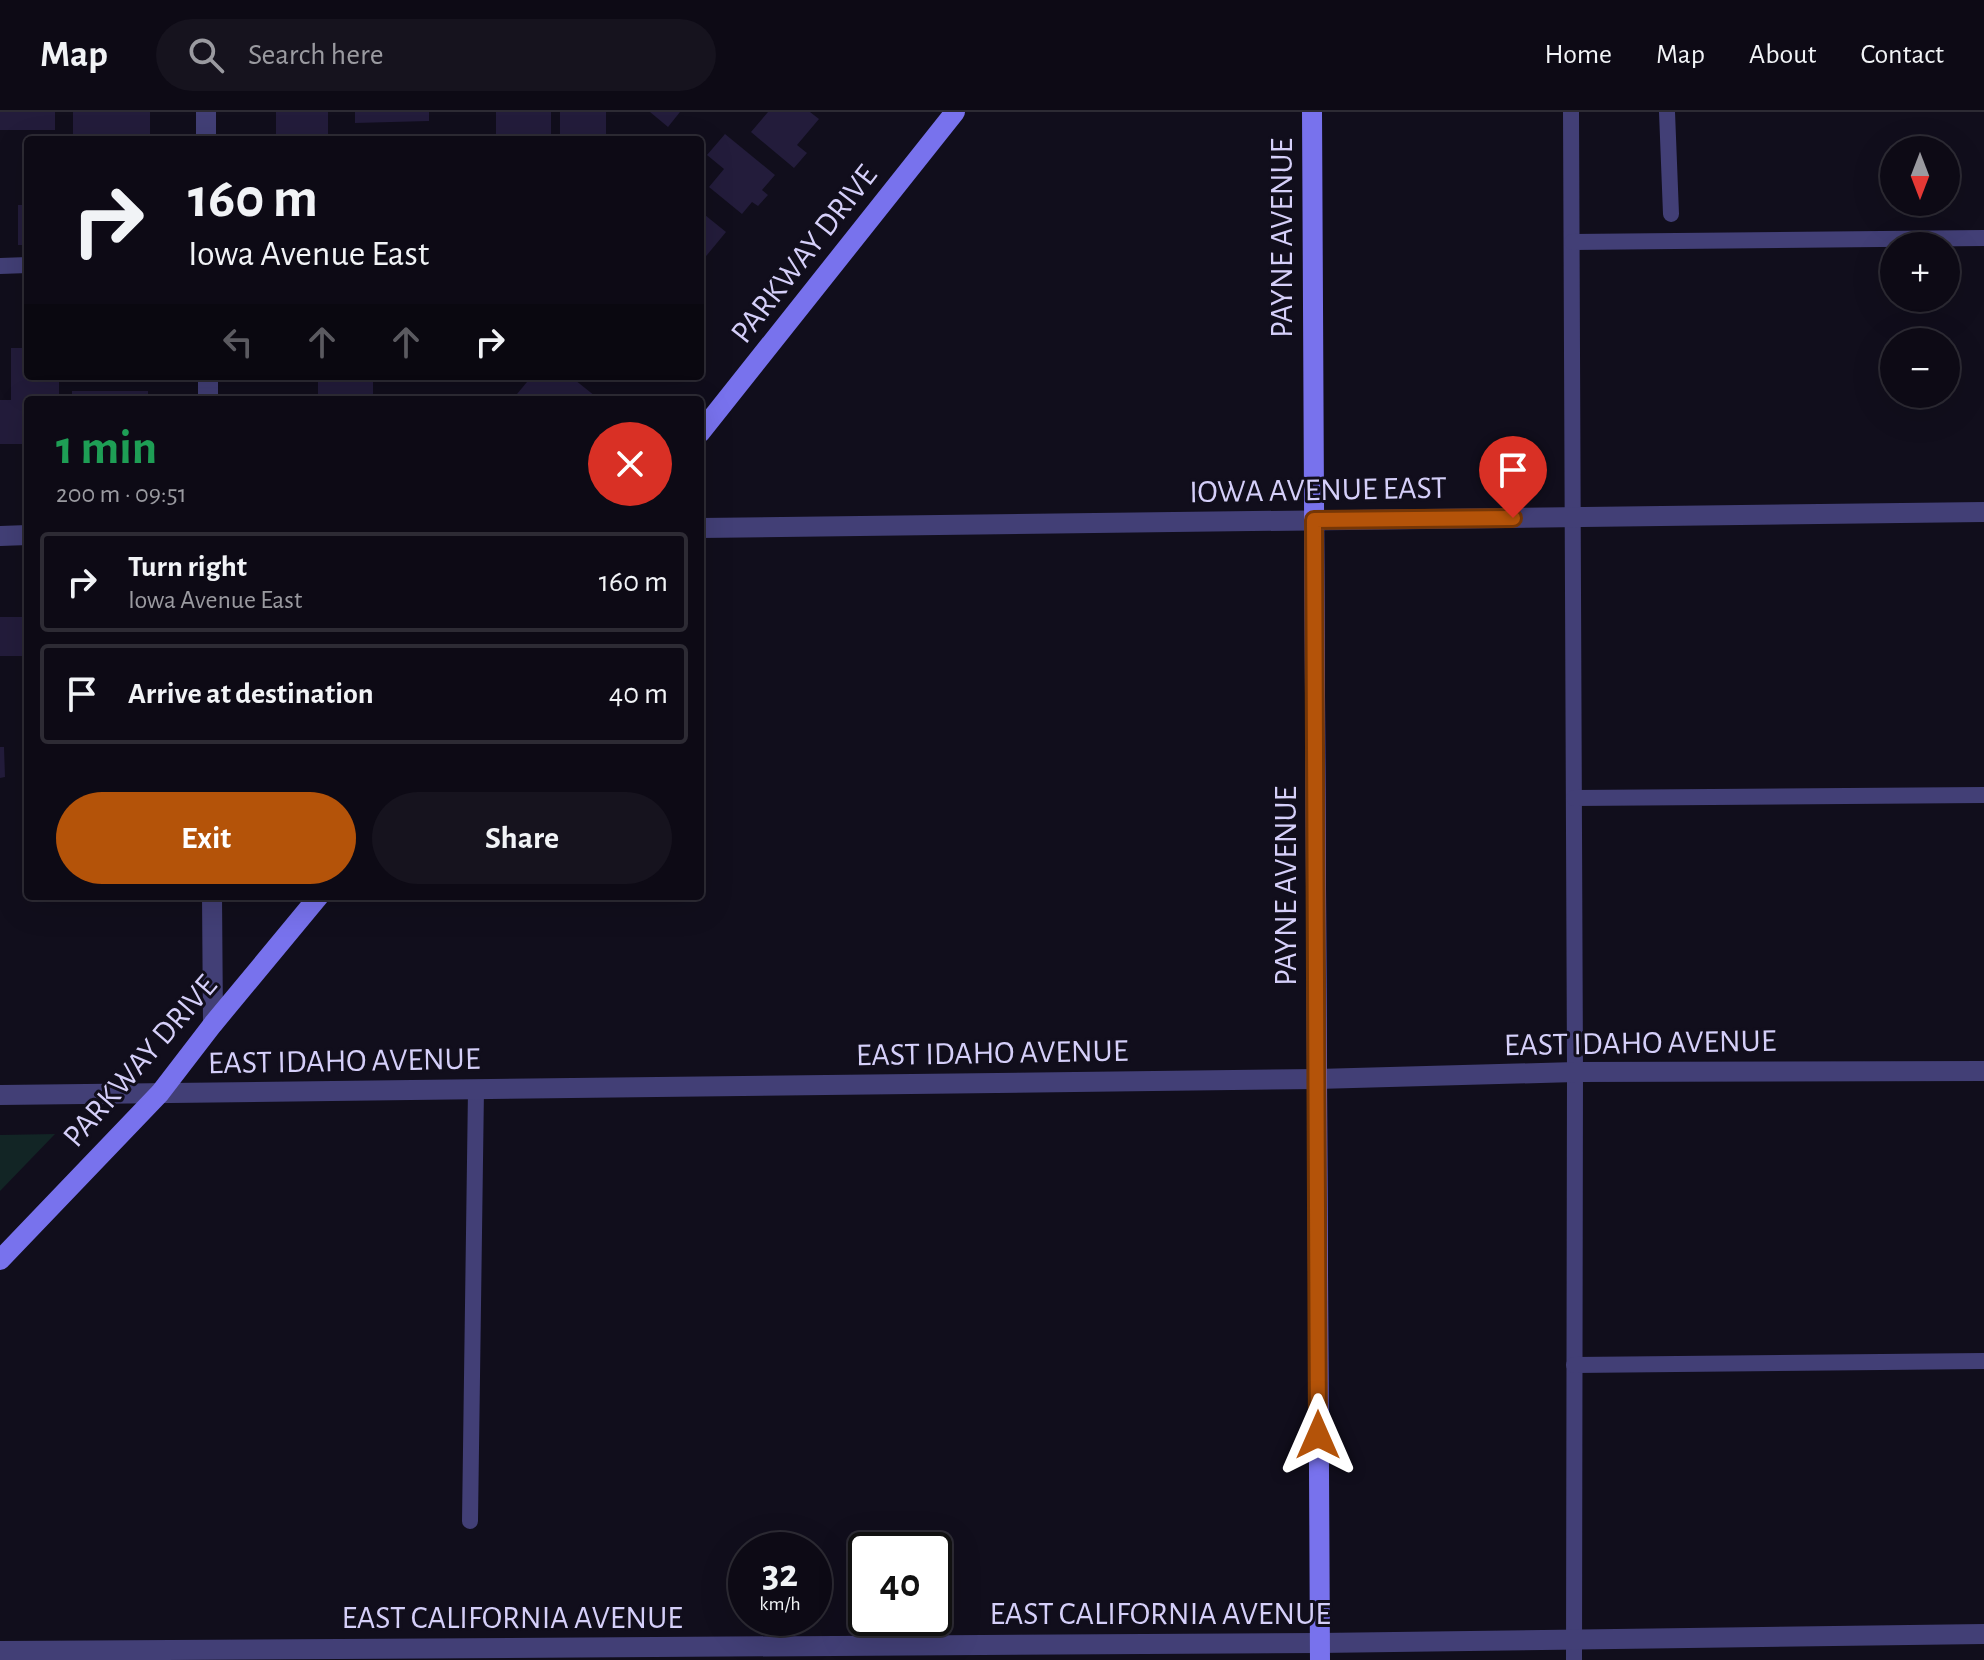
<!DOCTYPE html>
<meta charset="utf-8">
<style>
:root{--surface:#0d0a15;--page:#16131e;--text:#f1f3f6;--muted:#9a9aa0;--line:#2d2b34;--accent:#b45309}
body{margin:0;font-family:"Alegreya Sans",sans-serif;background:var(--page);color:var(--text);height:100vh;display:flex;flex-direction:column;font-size:30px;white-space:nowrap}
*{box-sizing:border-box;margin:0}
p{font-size:26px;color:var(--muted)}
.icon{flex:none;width:44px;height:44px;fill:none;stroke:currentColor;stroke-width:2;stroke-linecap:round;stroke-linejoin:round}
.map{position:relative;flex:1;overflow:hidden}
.sheet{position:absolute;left:24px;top:284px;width:680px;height:504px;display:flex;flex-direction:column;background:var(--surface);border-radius:8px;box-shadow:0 8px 32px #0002,0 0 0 2px var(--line)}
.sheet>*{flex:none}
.top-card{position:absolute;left:24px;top:24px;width:680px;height:244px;border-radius:8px;box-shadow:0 8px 32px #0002,0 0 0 2px var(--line);background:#0d0a15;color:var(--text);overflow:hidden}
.needle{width:52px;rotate:180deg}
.controls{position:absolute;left:1880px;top:24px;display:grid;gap:16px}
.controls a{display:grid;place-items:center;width:80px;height:80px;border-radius:50%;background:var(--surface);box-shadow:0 8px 32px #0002,0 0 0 2px var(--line);font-size:40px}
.speed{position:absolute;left:728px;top:1420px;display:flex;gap:16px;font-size:40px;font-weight:700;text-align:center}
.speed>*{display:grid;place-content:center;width:104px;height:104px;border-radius:50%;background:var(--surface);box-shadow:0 8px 32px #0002,0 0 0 2px var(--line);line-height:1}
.speed small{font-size:20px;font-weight:400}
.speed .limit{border:4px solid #111;border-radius:12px;background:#fff;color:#111}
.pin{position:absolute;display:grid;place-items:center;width:68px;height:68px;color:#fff;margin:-82px -34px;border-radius:50% 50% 50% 0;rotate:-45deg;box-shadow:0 0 8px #0007}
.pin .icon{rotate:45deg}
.me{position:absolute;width:88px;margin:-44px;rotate:0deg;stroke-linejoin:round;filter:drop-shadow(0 0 6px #0008)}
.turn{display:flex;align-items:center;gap:28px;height:168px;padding:0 32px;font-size:36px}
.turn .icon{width:104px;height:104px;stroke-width:2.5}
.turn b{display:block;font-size:56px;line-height:68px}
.lanes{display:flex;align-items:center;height:76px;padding:0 32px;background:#0003;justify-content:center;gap:40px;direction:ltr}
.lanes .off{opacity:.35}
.round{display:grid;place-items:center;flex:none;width:84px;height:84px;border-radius:42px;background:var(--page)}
.head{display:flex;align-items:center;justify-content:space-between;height:136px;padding:0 32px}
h1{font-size:48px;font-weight:700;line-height:60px;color:#1e9e55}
.action{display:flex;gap:16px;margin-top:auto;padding:16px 32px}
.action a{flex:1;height:92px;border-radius:48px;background:var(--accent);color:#fff;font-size:32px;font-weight:700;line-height:92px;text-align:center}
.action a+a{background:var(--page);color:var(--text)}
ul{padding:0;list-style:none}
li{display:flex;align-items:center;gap:24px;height:100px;margin:0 16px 12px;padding:0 16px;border:4px solid var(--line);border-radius:8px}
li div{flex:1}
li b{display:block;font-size:30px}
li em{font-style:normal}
header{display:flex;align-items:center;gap:48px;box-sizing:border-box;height:112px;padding:0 40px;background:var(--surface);border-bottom:2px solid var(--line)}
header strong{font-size:38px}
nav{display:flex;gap:44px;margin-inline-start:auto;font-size:28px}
.search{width:560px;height:72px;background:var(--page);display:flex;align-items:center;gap:20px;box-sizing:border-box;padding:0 28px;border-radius:44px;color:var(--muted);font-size:30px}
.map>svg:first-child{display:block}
.green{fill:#122525}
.building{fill:#231c3b}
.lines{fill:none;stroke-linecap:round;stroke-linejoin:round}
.lane{stroke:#423f76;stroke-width:16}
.street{stroke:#423f76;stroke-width:20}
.secondary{stroke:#7872ed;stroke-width:20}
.route-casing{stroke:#753606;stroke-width:20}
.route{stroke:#b45309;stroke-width:14}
.labels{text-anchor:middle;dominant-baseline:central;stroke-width:6;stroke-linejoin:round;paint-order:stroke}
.street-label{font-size:32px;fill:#d5cff9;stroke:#110e1c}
</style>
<header>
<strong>Map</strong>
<div class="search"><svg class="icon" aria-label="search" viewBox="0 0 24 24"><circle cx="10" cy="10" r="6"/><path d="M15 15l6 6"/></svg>Search here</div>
<nav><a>Home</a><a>Map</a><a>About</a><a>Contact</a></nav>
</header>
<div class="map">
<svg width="1984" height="1548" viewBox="0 0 1984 1548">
<rect width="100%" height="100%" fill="#110e1c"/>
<!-- green -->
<path class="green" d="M55,1022L0,1079V1023Z"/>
<!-- building -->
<g class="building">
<rect x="0" y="0" width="55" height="18"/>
<path d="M73,0H150V28H110V23H73Z"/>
<rect x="276" y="0" width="52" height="28"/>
<path d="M355,0H429V9L355,11Z"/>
<rect x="496" y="0" width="55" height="28"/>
<path d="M560,0H606V25L560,28Z"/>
<path d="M650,0H680L668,15Z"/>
<path d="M768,0H810L819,7L797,33L807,41L794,56L751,20Z"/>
<path d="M430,22H456V28H429Z"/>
<path d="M725,22L775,63L762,78L768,83L758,94L752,90L742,102L709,75L724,57L707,43Z"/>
<rect x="18" y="93" width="10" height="40"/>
<path d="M700,99L726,120L702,149L700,147Z"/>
<path d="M11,236H28V264H59V288H28V321H25V332H0V288H11Z"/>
<rect x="318" y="264" width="55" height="24"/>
<path d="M532,264H570L600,288H525L517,282Z"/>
<rect x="72" y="279" width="76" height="9"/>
<rect x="0" y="505" width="28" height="39"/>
<path d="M0,635H4L5,665L0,666Z"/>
</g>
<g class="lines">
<!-- lane -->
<g class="lane">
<path d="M1571,0L1575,960L1574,1548"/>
<path d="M1667,0L1671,102"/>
<path d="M1572,130L1984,126"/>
<path d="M0,154L28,153"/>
<path d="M1574,686L1984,683"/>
<path d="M1574,1253L1984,1249"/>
<path d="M470,1409L476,977"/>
</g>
<!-- street -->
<g class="street">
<path d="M206,0V28"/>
<path d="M208,264V288"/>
<path d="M700,416L1984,400"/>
<path d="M0,424L28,423"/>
<path d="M212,784L213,912"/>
<path d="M0,983L1317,967L1575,960L1984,959"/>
<path d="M0,1539L1319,1531L1984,1522"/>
</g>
<!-- secondary -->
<g class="secondary">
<path d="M1312,0L1320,1548"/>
<path d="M700,321L955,0"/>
<path d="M0,1148L160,981L213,912L319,784"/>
</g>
</g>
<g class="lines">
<!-- route casing -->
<g class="route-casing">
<path id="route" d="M1318,1323L1314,408L1513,406"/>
</g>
<!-- route -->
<use href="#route" class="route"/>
</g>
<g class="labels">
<!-- street labels -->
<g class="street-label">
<text transform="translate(1282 126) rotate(-90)">PAYNE AVENUE</text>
<text transform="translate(804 142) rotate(-52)">PARKWAY DRIVE</text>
<text transform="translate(1318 378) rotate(-1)">IOWA AVENUE EAST</text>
<text transform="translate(1286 774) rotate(-90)">PAYNE AVENUE</text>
<text transform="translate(1640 931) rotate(-1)">EAST IDAHO AVENUE</text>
<text transform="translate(992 941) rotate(-1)">EAST IDAHO AVENUE</text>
<text transform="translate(140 949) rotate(-49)">PARKWAY DRIVE</text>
<text transform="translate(344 949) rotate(-1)">EAST IDAHO AVENUE</text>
<text x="1160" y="1502">EAST CALIFORNIA AVENUE</text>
<text x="512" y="1506">EAST CALIFORNIA AVENUE</text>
</g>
</g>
</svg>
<div class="controls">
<a><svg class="needle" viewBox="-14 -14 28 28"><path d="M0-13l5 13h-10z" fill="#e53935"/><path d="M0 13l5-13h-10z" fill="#9a9aa0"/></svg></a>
<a>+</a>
<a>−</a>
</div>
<div class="speed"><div>32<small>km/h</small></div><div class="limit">40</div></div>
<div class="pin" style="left:1513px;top:406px;background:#d93025"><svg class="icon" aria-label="arrive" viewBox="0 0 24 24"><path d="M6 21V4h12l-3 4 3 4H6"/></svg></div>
<svg class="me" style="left:1318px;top:1323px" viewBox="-20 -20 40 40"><path d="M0-17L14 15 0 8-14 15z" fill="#b45309" stroke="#fff" stroke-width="4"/></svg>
<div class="top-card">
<div class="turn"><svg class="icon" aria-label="right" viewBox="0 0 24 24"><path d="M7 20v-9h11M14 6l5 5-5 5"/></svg><div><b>160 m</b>Iowa Avenue East</div></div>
<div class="lanes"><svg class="icon off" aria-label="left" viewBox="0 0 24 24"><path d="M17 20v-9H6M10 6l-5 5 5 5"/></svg><svg class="icon off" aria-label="ahead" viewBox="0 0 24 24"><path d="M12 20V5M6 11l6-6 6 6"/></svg><svg class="icon off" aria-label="ahead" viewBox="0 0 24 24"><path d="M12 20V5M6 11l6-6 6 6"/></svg><svg class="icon" aria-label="right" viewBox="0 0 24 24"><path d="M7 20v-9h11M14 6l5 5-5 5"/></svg></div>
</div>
<section class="sheet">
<div class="head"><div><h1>1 min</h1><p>200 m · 09:51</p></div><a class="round" style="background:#d93025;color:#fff"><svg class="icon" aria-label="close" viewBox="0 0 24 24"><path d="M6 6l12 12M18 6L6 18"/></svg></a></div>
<ul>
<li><svg class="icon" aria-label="right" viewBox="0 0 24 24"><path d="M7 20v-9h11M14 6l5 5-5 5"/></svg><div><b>Turn right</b><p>Iowa Avenue East</p></div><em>160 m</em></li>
<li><svg class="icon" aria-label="arrive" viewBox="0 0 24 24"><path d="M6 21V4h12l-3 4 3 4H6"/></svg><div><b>Arrive at destination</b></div><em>40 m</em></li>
</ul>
<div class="action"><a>Exit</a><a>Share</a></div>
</section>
</div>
